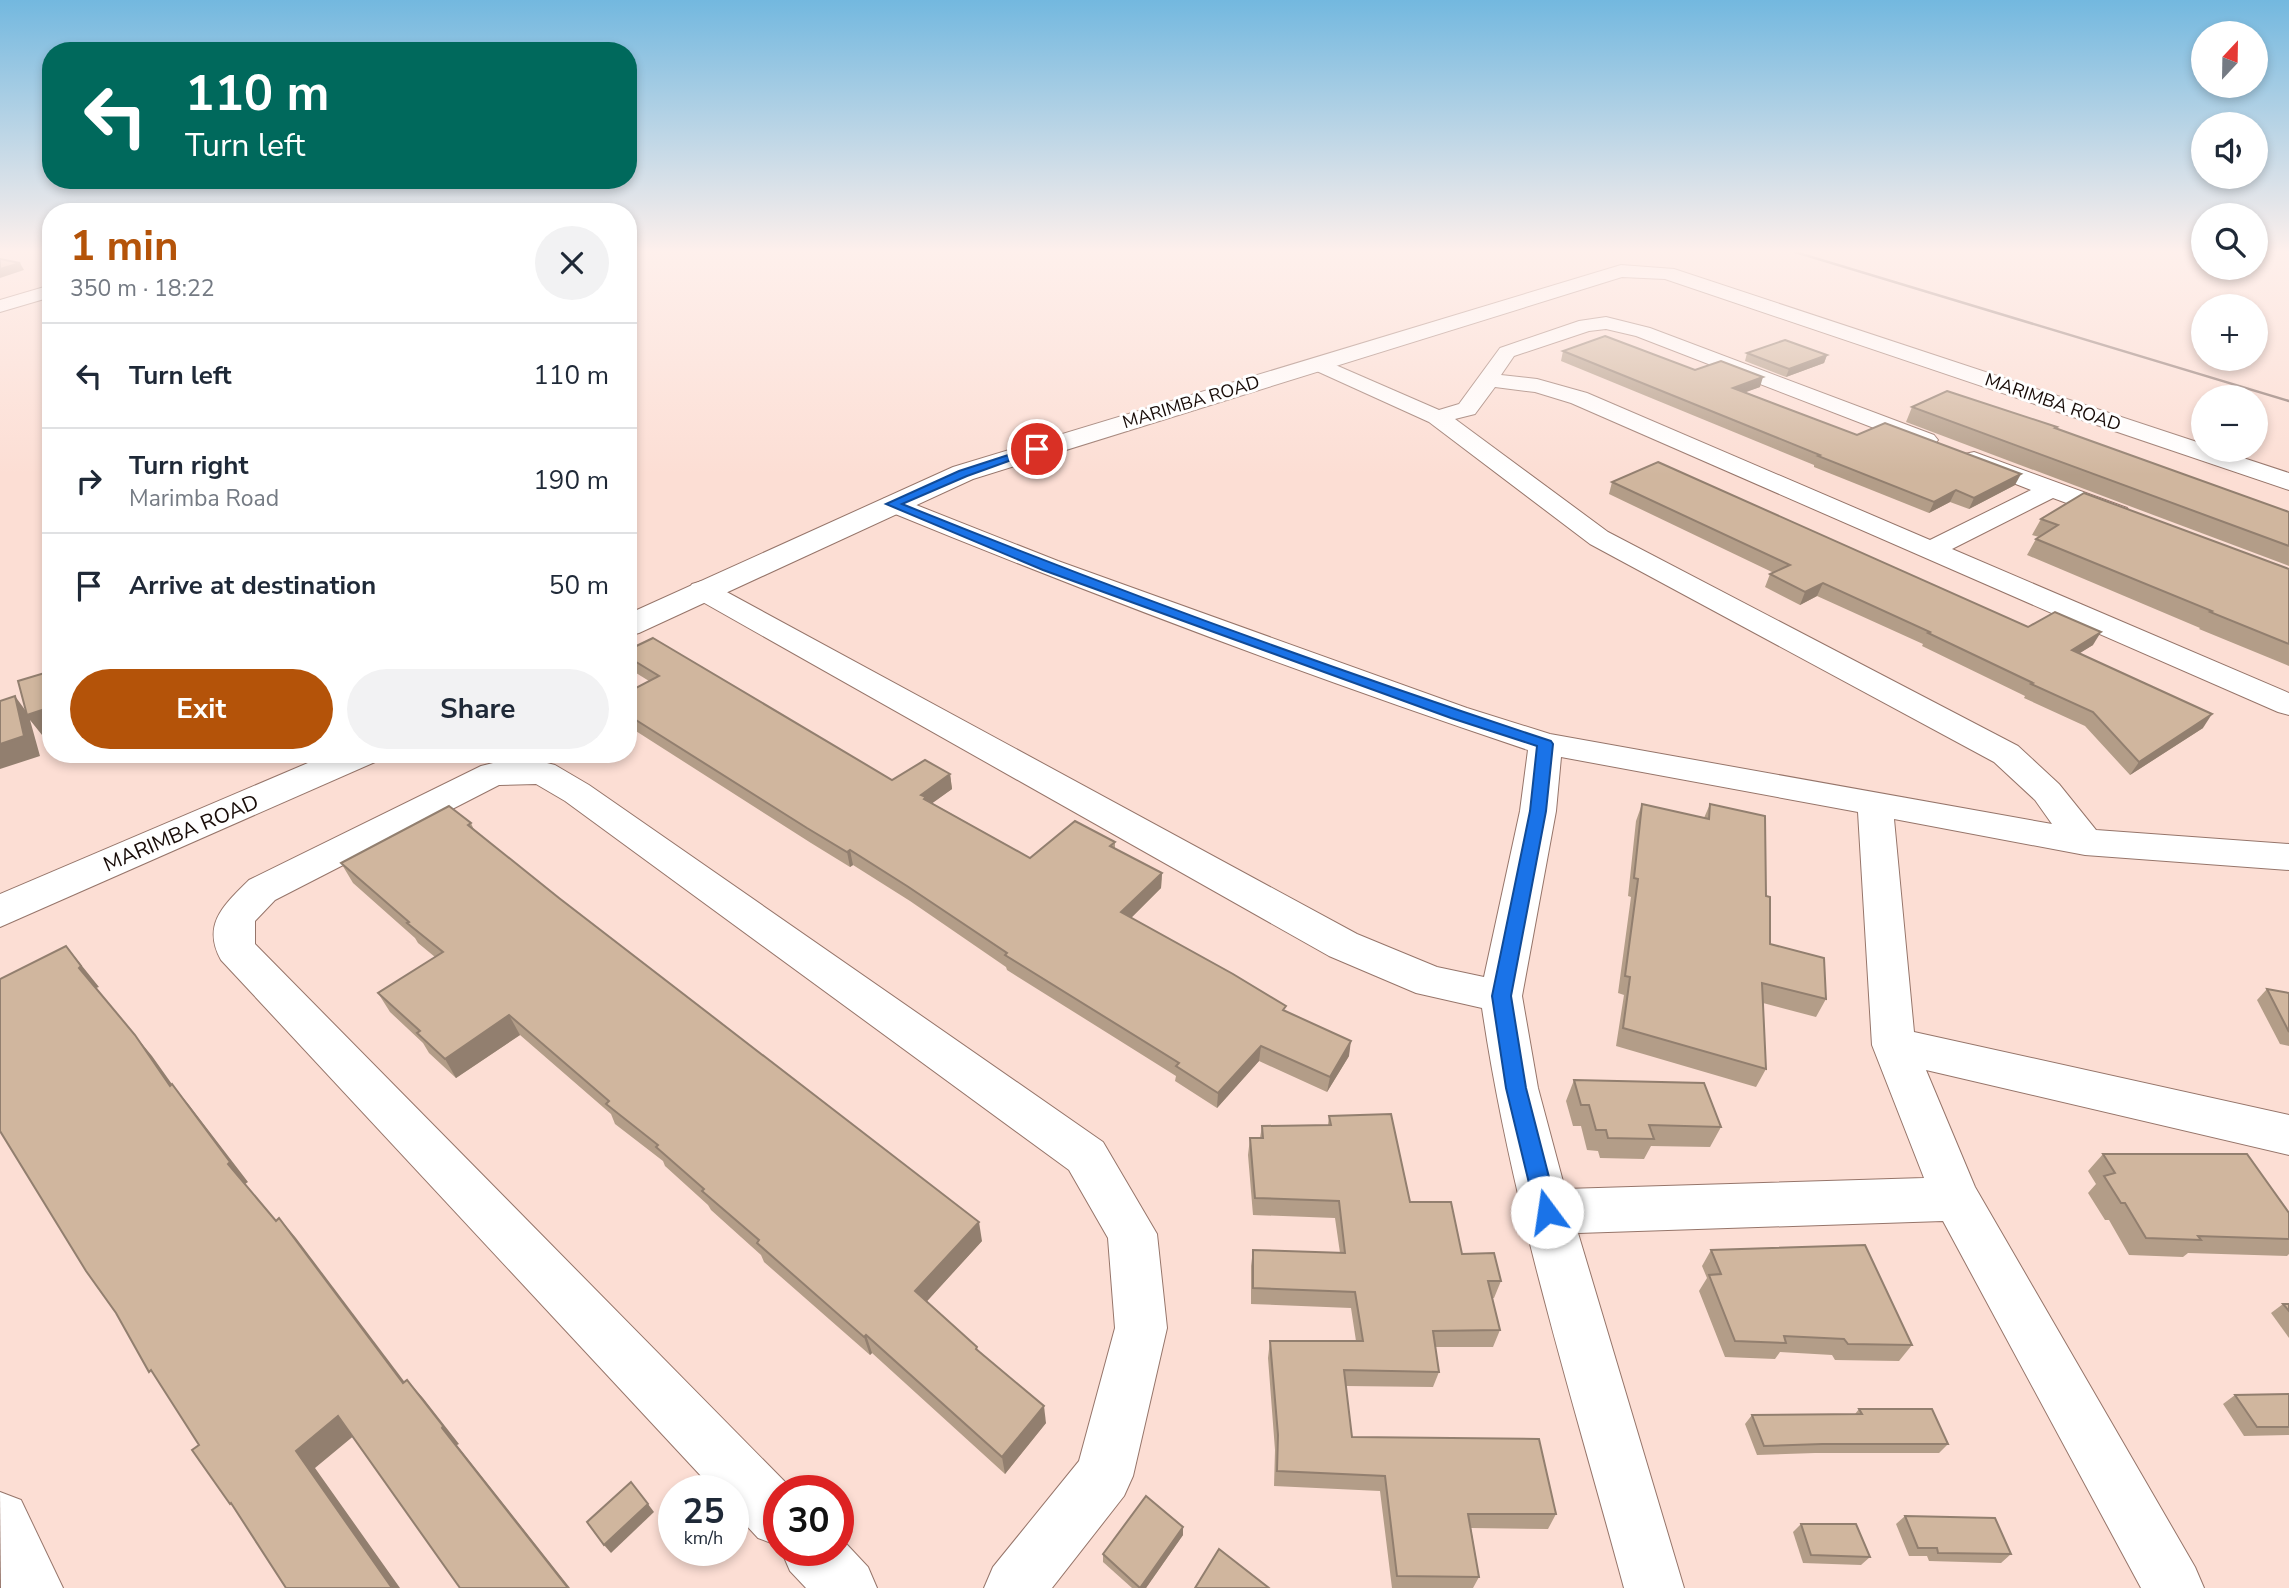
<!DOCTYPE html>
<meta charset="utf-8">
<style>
:root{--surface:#fff;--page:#f2f2f3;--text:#1f2937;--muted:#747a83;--line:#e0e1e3;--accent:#b45309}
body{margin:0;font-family:"Nunito Sans",sans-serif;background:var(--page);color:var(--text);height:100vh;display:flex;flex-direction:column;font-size:26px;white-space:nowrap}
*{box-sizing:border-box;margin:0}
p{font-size:23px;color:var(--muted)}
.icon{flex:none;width:38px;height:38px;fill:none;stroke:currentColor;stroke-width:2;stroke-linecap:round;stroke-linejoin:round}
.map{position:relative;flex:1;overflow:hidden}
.drawer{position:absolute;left:42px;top:203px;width:595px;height:560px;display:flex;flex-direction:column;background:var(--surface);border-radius:28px;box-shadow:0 4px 10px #0003}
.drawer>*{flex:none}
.banner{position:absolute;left:42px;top:42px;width:595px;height:147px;border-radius:28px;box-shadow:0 4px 10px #0003;background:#00695c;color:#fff;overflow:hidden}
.needle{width:46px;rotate:22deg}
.fabs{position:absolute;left:2191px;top:21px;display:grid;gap:14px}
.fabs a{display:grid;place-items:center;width:77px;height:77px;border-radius:50%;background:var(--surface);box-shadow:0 4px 10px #0003;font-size:35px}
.speed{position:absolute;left:658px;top:1475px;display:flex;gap:14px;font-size:35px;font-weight:700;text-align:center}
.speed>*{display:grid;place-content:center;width:91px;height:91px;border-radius:50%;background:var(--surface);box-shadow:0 4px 10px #0003;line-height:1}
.speed small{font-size:18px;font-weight:400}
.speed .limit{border:10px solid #d22;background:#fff;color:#111}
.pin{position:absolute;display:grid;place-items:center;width:60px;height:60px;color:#fff;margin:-30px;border:4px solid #fff;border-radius:50%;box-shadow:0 2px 7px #0007}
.me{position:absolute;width:77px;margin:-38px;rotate:346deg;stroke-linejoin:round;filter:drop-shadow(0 0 5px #0008)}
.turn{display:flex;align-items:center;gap:24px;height:147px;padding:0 28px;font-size:32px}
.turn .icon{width:91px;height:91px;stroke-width:2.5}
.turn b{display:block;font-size:49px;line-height:60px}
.round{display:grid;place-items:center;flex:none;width:74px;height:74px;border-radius:37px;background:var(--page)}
.summary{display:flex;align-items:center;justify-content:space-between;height:119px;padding:0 28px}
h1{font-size:42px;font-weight:700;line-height:52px;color:var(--accent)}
.button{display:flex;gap:14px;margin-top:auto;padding:14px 28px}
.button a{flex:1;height:80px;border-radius:42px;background:var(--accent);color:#fff;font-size:28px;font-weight:700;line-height:80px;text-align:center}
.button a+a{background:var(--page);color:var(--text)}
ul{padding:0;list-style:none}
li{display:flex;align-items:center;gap:21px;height:105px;padding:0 28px;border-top:2px solid var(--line)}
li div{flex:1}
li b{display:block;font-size:26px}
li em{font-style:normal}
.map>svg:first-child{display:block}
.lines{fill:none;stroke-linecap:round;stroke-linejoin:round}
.minor-casing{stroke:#96756a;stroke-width:2}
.tertiary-casing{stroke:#96756a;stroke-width:2}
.minor{fill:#fff;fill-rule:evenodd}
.tertiary{fill:#fff;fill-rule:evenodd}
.rail{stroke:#8c7770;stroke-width:2.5}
.wall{fill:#b39d88}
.shaded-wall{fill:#927f6f}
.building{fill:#d0b69e;stroke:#927f6f;stroke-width:2}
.route{fill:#1a73e8;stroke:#114b97;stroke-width:2}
.labels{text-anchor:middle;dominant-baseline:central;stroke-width:6;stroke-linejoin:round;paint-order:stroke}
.far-street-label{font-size:18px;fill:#180c08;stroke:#fff}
.street-label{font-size:21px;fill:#180c08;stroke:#fff}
</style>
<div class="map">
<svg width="2289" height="1588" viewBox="0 0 2289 1588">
<rect width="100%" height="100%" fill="#fcded4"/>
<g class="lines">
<!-- minor casing -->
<g class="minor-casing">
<g id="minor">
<path d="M51,285V297L0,312V300Z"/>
<path d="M1606,317L1650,328L1934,435L1938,440L1934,445H1918L1636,336L1606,329L1589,331L1514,356L1501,375L1537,379L1587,393L1930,540L2031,490L1965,464L1962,459L1965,454L1974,452L2127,508L2131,514L2127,520L2118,522L2053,498L1952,549L2289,693V715L2278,712L1571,403L1535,392L1495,387L1475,414L1455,419L1608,532L2018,746L2059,784L2096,830L2289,844V870L2085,855L1894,819L1914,1032L2289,1115V1155L1926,1070L1975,1187L2195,1567L2204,1588H2141L1943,1221L1578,1233L1684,1588H1624C1572,1396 1511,1205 1482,1008L1416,993L1329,956L692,596L688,590L692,584L702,581L712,584L1357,934L1437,967L1484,977L1520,811L1528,750C1310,677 1095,596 883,509L879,504L883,499L892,496L901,499L1058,561L1467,708L1550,734L2052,824L2035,800L1994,762L1590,544L1429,422L1310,368L1306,364L1310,360H1324L1439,410L1459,404L1500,348L1579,321ZM1561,757L1858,812L1872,1045L1924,1178L1565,1189L1538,1088L1522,996L1556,811Z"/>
<path d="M543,762L555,765L589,785L1103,1142L1157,1234L1167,1328L1133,1476L1124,1496L1052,1588H984L993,1567L1079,1461L1115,1328L1108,1238L1069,1170L565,801L536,784L499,785L275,900L255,921V944L794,1491H779V1546L758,1538L733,1511V1491H715L221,960C201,924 225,904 249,880L481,766L493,763Z"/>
<path d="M0,1492L21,1500L63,1588H1Z"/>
<path d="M838,1535L868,1567L877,1588H806L790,1571L781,1550H838Z"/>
</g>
</g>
<!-- tertiary casing -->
<g class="tertiary-casing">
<g id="tertiary">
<path d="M1621,265L1674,269L2203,444V450H2219L2289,473V490L1665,279L1622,277L973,479L639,633L628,636V614L953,467Z"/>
<path d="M329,754H380L375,762L0,927V894Z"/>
</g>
</g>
<!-- minor -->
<use href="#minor" class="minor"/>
<!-- tertiary -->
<use href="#tertiary" class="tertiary"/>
<!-- rail -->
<path class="rail" d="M1795,252L2289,401"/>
</g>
<!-- wall -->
<g class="wall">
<path d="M1563,351L1695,370L1760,387L1745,392L1857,435L2015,485L1969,509L1950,502L1929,513L1814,467V465L1561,361Z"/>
<path d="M1747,353L1827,355L1824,363L1786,377L1745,361Z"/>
<path d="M1912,407L2057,427L2056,429L2289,512V566L1906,422Z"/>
<path d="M1612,482L2028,627L2093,645L2079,653L2203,728L2130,775L2085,726L2024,698L2025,696L1922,646L1923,644L1817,596L1800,605L1765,587L1770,574L1774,573L1609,494Z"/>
<path d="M2041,519L2289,569V666L2199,629L2200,628L2027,555L2036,539L2039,537L2032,535Z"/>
<path d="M628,650L892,780L950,774L952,789L932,803L1030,858L1115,842V849L1162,873L1161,888L1131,918L1285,1011L1349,1056L1327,1092L1259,1061L1217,1108L1175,1081L1176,1076L1007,970L1006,967L910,901L853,865L850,867L811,843L628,726V692L649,681L628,668Z"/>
<path d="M1642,804L1704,818L1710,804L1766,896L1770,944L1826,999L1816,1017L1763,1003L1766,1069L1756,1087L1616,1046L1624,995L1618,993L1631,897L1628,896L1636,821Z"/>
<path d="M471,823L474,830L982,1241L926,1302L978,1351L1046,1423L1005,1474L872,1353L870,1355L764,1262L761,1255L711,1210L708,1205L665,1166L663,1161L615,1124L611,1114L520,1035L456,1078L429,1053L423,1043L390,1012L378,993L435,957L418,943L415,938L353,883L341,863Z"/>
<path d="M2267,989L2289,993V1046L2280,1044L2257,1000Z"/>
<path d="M1574,1080L1721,1127L1710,1147L1651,1146L1644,1159L1600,1158L1598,1151L1587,1150L1581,1126H1573L1566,1101Z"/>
<path d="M1329,1116L1410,1202L1462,1254L1501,1281L1494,1298H1492L1500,1330L1493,1347H1435L1439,1372L1433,1387L1346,1386L1352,1437L1556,1514L1548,1529L1471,1528L1479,1577L1473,1588H1392L1380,1491L1274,1486L1275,1450L1268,1358L1270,1341H1356L1351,1308L1251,1304V1266L1253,1250L1340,1253L1335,1218L1253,1215L1248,1155L1250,1138H1260L1262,1126L1328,1125Z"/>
<path d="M2103,1154L2289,1239V1254L2287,1256L2188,1253L2183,1257L2129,1255L2109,1220H2105L2088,1193L2096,1184L2088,1171Z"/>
<path d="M1711,1250L1912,1345L1899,1361L1835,1360L1832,1355L1780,1352L1775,1359L1725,1357L1699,1291L1707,1278L1702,1266Z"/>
<path d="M2283,1304H2289V1338L2271,1313Z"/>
<path d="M2289,1394V1435L2244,1436L2223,1404L2235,1395Z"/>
<path d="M1859,1409L1948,1444L1939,1453H1815L1757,1455L1745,1424L1752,1415L1855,1414Z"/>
<path d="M1905,1516L2011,1554L2001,1563L1929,1561L1927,1556H1909L1896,1524Z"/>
<path d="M1801,1524L1870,1557L1861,1565L1803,1563L1793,1532Z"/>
<path d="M1183,1527V1535L1146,1588H1132L1103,1562V1554Z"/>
</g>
<!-- shaded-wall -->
<g class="shaded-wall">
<path d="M20,263L24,270L0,278V269Z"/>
<path d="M1827,355L1824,363L1786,377L1789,369Z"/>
<path d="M1763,377L1760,387L1730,398L1733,388Z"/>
<path d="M2021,474L2015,485L1969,509L1974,498Z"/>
<path d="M1956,490L1950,502L1929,513L1934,502Z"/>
<path d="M1823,583L1817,596L1800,605L1805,592Z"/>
<path d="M2101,632L2093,645L2064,663L2072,650Z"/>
<path d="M15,696L28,714L51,707V732L42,735L30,720L40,756L0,769V744Z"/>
<path d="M2212,714L2203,728L2130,775L2139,762Z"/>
<path d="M950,774L952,789L927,807L921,795Z"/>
<path d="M850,850L853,865L850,867L847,852Z"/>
<path d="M1162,873L1161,888L1122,927L1121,912Z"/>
<path d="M66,946L99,987L96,988L152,1056L174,1087L189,1105L248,1182L245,1184L228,1164L170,1086L79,968Z"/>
<path d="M509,1015L520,1035L456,1078L445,1059Z"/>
<path d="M1351,1041L1349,1056L1327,1092L1330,1077Z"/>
<path d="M1261,1046L1259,1061L1217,1108L1218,1093Z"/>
<path d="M279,1218L296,1238L419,1401L403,1383Z"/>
<path d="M979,1222L982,1241L919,1310L915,1291Z"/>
<path d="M866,1335L872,1353L870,1355L864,1337Z"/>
<path d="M407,1380L423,1398L459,1444L457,1445L570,1588H568L442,1428Z"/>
<path d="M1044,1406L1046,1423L1005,1474L1002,1457Z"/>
<path d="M338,1416L356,1434L315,1468L400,1588H392L296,1451Z"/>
<path d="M648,1504L654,1512L611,1553L604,1545Z"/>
<path d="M1183,1527V1535L1146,1588H1140Z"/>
</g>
<!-- building -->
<g class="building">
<path d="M0,259L20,263L0,269Z"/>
<path d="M1605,336L1695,370L1721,361L1763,377L1733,388L1857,435L1885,423L2021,474L1974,498L1956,490L1934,502L1818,456L1820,455L1563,351Z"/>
<path d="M1785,340L1827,355L1789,369L1747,353Z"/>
<path d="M1947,391L2057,427L2055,428L2289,512V546L1912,407Z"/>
<path d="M1658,462L2028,627L2055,612L2101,632L2072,650L2212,714L2139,762L2093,712L2031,684L2033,683L1928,633L1930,632L1823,583L1805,592L1770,574L1790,565L1612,482Z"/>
<path d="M2084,493L2289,569V644L2210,612L2212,611L2036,539L2058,525L2041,519Z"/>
<path d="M653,638L892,780L925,760L950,774L921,795L926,797L924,799L1030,858L1075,821L1115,842L1110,846L1162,873L1121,912L1233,974L1286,1006L1283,1010L1351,1041L1330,1077L1261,1046L1218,1093L1176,1066L1179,1063L1005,955L1007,953L907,886L850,850L847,852L807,828L628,715V692L659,676L628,657V650Z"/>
<path d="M51,671V707L27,715L18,681Z"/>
<path d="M15,696L24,736L0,744V701Z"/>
<path d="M1642,804L1709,819L1710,804L1765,816L1766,896L1770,897V944L1824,958L1826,999L1762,983L1766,1069L1623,1028L1630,977L1625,976L1638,879L1634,878Z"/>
<path d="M449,806L471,823L468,825L559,898L979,1222L915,1291L977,1347L976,1349L1044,1406L1002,1457L866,1335L864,1337L757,1243L759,1240L702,1191L704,1189L656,1147L658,1145L606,1104L609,1101L509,1015L445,1059L417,1033L420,1031L378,993L443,952L407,923L409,922L341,863Z"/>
<path d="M66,946L81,966L79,968L135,1035L170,1086L172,1084L230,1162L228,1164L276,1221L279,1218L403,1383L407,1380L443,1426L442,1428L568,1588H460L338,1416L296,1451L392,1588H286L231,1503L230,1504L192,1450L199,1445L151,1370L149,1372L116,1313L86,1271L0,1131V979Z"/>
<path d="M2267,989L2289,993V1032Z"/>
<path d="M1574,1080L1704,1083L1721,1127L1649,1125L1654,1139L1608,1138L1606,1130H1596L1589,1105H1581Z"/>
<path d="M1391,1114L1410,1202H1451L1462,1254L1494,1253L1501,1281H1488L1500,1330L1433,1331L1439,1372L1344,1370L1352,1437L1539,1439L1556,1514H1468L1479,1577L1397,1576L1385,1476L1277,1471L1278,1435L1270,1341H1363L1355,1292L1253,1288V1250L1345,1253L1339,1201L1255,1198L1250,1138H1263L1262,1126L1331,1125L1329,1116Z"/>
<path d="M2103,1154H2247L2289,1213V1239L2198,1236L2201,1240L2146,1238L2125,1203H2121L2104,1176L2115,1173Z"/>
<path d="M1865,1245L1912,1345L1848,1344L1844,1339L1784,1336L1786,1343L1735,1341L1709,1275L1721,1274L1711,1250Z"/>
<path d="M2283,1304H2289V1311Z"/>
<path d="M2289,1394V1427H2257L2235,1395Z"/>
<path d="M1859,1409H1932L1948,1444H1822L1764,1446L1752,1415L1862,1414Z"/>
<path d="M631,1482L648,1504L604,1545L587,1522Z"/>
<path d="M1146,1496L1183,1527L1140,1588L1103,1554Z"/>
<path d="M1905,1516L1995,1518L2011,1554L1938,1553L1937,1548H1918Z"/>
<path d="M1801,1524H1856L1870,1557L1811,1555Z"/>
<path d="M1219,1549L1269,1588H1195Z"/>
</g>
<!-- sky -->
<linearGradient id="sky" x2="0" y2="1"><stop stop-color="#73b8df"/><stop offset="0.53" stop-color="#fef0ec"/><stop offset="1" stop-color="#fef0ec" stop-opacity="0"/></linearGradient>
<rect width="2289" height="475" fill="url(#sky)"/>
<!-- route -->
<path class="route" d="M1033,447L1042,449L967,476L902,504C1115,590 1332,669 1551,741L1553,744L1546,811L1511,996L1526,1088L1558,1212L1555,1219L1547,1222L1539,1219L1536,1212L1506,1088L1492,996L1530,811L1537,746L1451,718L1043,570L886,504L959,471Z"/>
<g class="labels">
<!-- far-street labels -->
<g class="far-street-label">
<text transform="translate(1191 402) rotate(-17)">MARIMBA ROAD</text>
<text transform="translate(2053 402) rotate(19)">MARIMBA ROAD</text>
</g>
<!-- street labels -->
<g class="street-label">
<text transform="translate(181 833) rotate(-23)">MARIMBA ROAD</text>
</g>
</g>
</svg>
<div class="fabs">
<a><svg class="needle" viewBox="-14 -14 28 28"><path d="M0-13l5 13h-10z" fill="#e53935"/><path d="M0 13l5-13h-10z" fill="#747a83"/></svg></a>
<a><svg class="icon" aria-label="sound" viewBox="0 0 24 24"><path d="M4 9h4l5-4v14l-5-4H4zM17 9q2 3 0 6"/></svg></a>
<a><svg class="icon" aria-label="search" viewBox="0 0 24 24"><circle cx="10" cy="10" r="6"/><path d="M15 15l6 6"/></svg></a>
<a>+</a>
<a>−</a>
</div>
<div class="speed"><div>25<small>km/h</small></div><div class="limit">30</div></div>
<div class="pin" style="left:1037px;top:449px;background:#d93025"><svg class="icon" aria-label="arrive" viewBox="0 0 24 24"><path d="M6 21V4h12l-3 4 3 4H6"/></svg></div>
<svg class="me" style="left:1547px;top:1212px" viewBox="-20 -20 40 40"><circle r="19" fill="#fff"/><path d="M0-13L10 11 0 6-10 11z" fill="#1a73e8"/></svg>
<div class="banner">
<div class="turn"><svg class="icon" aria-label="left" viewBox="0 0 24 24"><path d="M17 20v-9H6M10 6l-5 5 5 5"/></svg><div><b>110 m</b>Turn left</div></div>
</div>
<section class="drawer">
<div class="summary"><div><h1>1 min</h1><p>350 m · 18:22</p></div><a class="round"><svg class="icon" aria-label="close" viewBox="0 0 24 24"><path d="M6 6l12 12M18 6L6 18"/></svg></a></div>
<ul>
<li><svg class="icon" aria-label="left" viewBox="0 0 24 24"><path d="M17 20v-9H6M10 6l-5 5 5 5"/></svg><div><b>Turn left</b></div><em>110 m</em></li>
<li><svg class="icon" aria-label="right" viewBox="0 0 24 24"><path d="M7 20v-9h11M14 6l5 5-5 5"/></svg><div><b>Turn right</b><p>Marimba Road</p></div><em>190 m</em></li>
<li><svg class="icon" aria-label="arrive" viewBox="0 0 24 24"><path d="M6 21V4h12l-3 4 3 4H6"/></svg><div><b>Arrive at destination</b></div><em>50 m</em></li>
</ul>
<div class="button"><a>Exit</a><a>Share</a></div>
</section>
</div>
